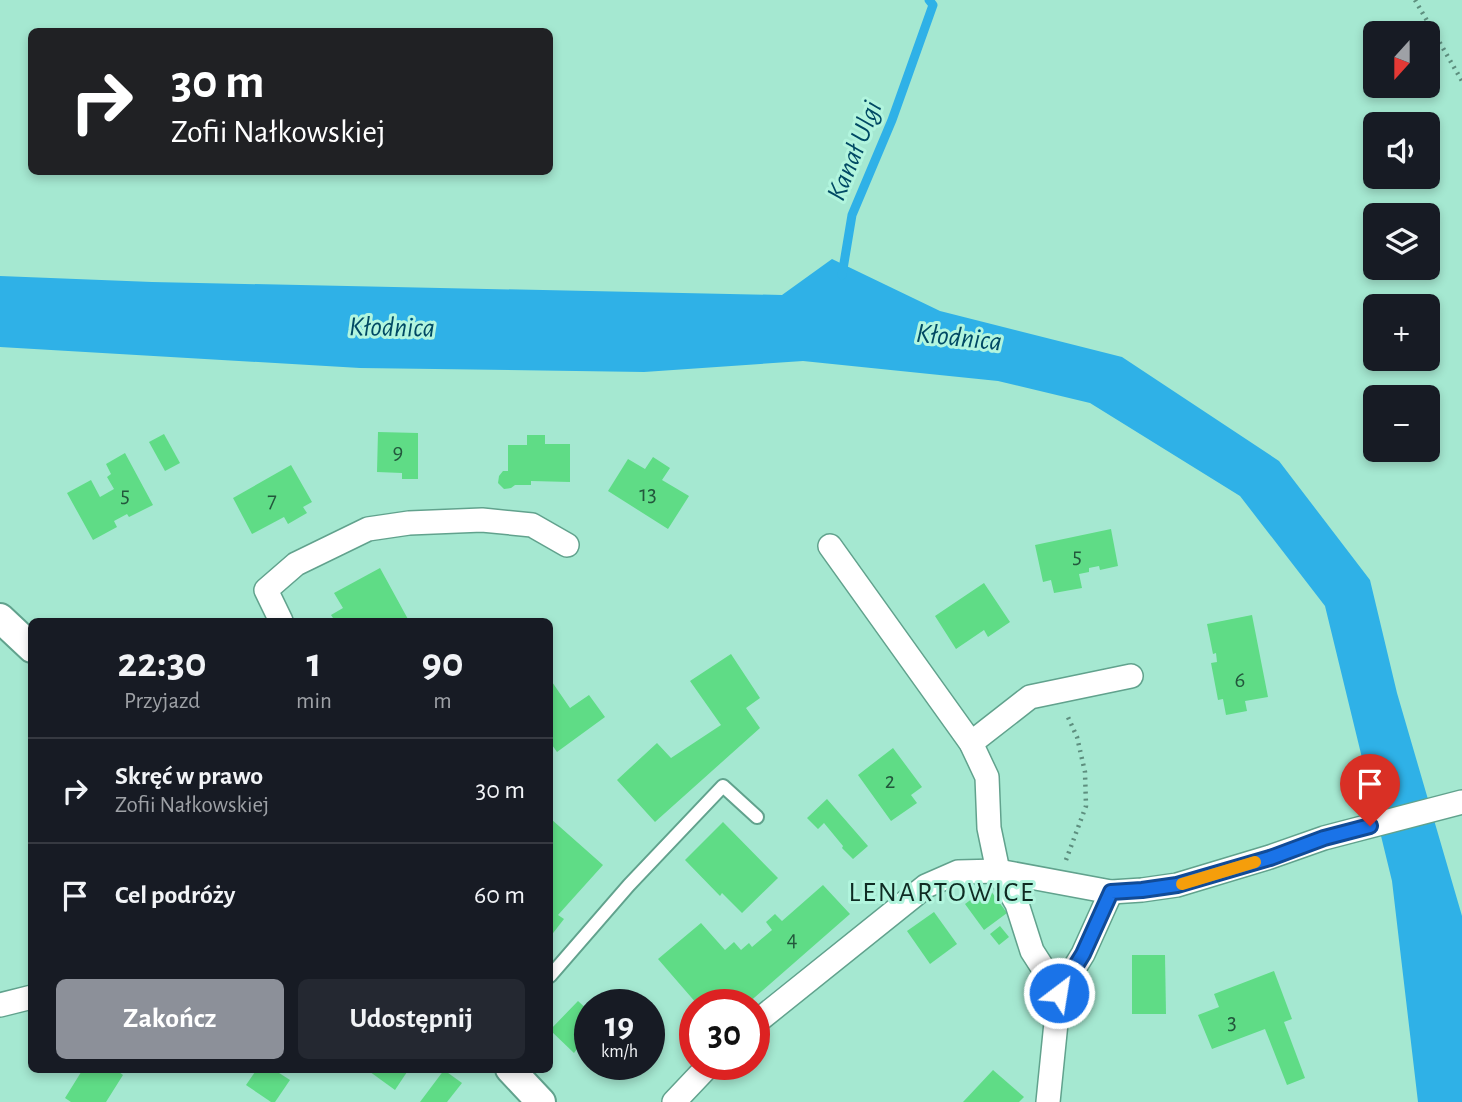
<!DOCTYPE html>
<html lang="pl">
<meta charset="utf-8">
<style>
:root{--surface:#171b24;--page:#242831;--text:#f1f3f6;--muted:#9ea1a6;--line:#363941;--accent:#8c9099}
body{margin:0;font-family:"Alegreya Sans",sans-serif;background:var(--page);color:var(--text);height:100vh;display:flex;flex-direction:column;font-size:26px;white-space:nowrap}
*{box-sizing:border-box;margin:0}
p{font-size:23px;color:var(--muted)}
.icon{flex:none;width:38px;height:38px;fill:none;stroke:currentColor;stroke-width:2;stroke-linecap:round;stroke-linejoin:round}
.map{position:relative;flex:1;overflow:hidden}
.side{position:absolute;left:28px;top:618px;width:525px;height:455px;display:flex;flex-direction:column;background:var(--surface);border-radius:10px;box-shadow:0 4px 10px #0003}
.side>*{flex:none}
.banner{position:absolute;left:28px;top:28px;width:525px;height:147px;border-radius:10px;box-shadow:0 4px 10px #0003;background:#202124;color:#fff;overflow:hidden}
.needle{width:46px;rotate:201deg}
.controls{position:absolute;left:1363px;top:21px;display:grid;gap:14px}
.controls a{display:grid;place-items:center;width:77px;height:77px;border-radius:10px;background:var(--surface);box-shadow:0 4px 10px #0003;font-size:35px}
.speed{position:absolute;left:574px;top:989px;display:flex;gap:14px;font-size:35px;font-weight:700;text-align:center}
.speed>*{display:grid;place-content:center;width:91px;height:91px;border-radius:50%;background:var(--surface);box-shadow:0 4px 10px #0003;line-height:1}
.speed small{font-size:18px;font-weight:400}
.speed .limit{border:10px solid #d22;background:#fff;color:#111}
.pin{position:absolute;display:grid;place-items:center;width:60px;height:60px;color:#fff;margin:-72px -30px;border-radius:50% 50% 50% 0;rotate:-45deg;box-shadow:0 0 7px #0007}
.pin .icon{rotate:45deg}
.me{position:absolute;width:77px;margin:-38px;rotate:31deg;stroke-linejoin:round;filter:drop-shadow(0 0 5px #0008)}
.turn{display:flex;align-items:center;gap:24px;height:147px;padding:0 28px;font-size:32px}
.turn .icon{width:91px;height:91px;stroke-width:2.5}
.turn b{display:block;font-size:49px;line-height:60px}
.eta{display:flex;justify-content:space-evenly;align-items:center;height:119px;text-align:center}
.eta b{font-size:42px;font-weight:700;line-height:49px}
.button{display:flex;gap:14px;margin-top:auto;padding:14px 28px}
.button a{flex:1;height:80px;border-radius:10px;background:var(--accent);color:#fff;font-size:28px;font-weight:700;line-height:80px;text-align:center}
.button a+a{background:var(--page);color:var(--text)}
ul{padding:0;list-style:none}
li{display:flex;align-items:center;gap:21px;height:105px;padding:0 28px;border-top:2px solid var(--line)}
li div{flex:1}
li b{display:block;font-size:26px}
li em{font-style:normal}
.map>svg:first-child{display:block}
.water{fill:#2fb1e7}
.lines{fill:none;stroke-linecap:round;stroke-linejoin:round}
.stream{stroke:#2fb1e7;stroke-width:9}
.building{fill:#5fdc86}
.service-casing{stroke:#61a28d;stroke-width:16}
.minor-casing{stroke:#61a28d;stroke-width:26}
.tertiary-casing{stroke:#61a28d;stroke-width:32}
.path{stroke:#5d8e7e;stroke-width:4.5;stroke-dasharray:2 5;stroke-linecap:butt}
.service{stroke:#fff;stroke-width:12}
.minor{stroke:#fff;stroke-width:23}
.tertiary{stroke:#fff;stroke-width:28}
.route-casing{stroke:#114b97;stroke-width:18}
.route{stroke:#1a73e8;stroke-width:12}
.slow{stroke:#f59e0b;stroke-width:12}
.labels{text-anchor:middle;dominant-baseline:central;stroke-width:6;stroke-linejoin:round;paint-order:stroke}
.number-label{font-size:23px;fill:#23573c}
.water-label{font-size:28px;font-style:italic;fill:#004964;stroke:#b2f5de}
.neighbourhood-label{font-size:28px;letter-spacing:2px;fill:#0f2b23;stroke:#b2f5de}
</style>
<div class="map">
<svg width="1462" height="1102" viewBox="0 0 1462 1102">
<rect width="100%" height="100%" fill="#a5e8d1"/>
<!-- water -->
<path class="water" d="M832,259L940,311L1122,357L1279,461L1370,580L1397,693L1462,916V1102H1418L1392,881L1325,606L1240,496L1090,403L998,381L803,361L644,372L360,368L0,347V276L152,282L782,295Z"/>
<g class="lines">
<!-- stream -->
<path class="stream" d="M842,275L852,215L892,120L933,5L929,0"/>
</g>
<!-- building -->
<g class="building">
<path d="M378,432L418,433V479H402V473L377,472Z"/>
<path d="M164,434L180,463L165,471L149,442Z"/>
<path d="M527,435H545V444H570V482L531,481V485H515L511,488L504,489L498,483L499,476L503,471H508V445H527Z"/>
<path d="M125,453L153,505L129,517L127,514L114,521L117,527L93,540L67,493L91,480L100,497L114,489L107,477L111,474L106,464Z"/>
<path d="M653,457L670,468L662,480L689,496L668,529L608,491L628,459L645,469Z"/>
<path d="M291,465L312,502L303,507L307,513L288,524L284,517L252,534L233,498Z"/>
<path d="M1111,529L1118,566L1100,570L1099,566L1089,568V572L1079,574L1082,588L1054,593L1051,580L1043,582L1035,545Z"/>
<path d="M380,568L409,621H335L331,615L343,608L334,593Z"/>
<path d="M984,583L1010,622L988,637L984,630L956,649L935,616Z"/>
<path d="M1252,615L1268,697L1245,701L1247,711L1226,715L1223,699L1218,700L1211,663L1217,662L1216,653L1213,654L1207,624Z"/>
<path d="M731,654L760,698L746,708L760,728L655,822L617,780L657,743L671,758L721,725L690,681Z"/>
<path d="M550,679L570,708L589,695L605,717L557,752L550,742Z"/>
<path d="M893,748L922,787L911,795L917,803L891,821L858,775Z"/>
<path d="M827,799L868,846L853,859L842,848L843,846L824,823L818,829L807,818Z"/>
<path d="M551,819L603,865L558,915L564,919L550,937V820Z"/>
<path d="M723,822L778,878L742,913L722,893L720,896L685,860Z"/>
<path d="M823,885L850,914L747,1004H697L658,959L701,923L725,950L734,942L741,950L749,943L752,947L772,930L766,922L775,914L782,921Z"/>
<path d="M988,887L1007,913L984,930L965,904Z"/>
<path d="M934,912L957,944L930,964L907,931Z"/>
<path d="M1000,926L1009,937L999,945L990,934Z"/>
<path d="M1132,955H1165L1166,1014H1132Z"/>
<path d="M1274,971L1292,1019L1284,1022L1305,1078L1287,1085L1265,1029L1212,1049L1198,1015L1219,1007L1214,994Z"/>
<path d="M578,1001L590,1012V1061L577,1049L574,1053L550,1030Z"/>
<path d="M593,1064H621L608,1078Z"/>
<path d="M83,1069H118L119,1072L123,1075L106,1102H71L65,1098Z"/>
<path d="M257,1069H273L290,1080L275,1102H271L246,1085Z"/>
<path d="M366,1069H409L395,1090Z"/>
<path d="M444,1070L462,1083L447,1102H420Z"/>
<path d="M993,1070L1024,1097L1019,1102H963Z"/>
</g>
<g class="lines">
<!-- service casing -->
<g class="service-casing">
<path id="service" d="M550,976L629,885L723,786L757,817"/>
</g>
<!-- minor casing -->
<g class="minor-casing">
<g id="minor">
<path d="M830,546L971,743L987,777L989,828L998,871L1017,904L1032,951L1059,993L1048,1102"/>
<path d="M281,621L266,590L296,564L368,529L409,523L482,520L532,525L567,545"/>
<path d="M971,743L1030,697L1131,676"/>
<path d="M1059,993L1083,954L1111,892"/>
<path d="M0,1005L32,997"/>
<path d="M754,1024L926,886L958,872L998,871L1111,892L1142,890L1177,885L1270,857L1324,838L1462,802"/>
<path d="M674,1102L710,1064"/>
</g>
</g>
<!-- tertiary casing -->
<g class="tertiary-casing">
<g id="tertiary">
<path d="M0,618L32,648"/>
<path d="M510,1069L541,1102"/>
</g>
</g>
<!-- path -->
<g class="path">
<path d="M1415,0L1462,81"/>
<path d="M1066,860L1086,806L1085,772L1077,737L1067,715"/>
</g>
<!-- service -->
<use href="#service" class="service"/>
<!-- minor -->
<use href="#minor" class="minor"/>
<!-- tertiary -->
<use href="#tertiary" class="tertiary"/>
</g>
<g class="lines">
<!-- route casing -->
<g class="route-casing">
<path id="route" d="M1059,993L1083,954L1111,892L1142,890L1177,885L1270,858L1324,838L1370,826"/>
</g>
<!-- route -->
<use href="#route" class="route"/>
<!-- slow -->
<path class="slow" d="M1182,884L1255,862"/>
</g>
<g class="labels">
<!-- number labels -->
<g class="number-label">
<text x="398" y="452">9</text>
<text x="648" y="494">13</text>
<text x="125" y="495">5</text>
<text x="272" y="500">7</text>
<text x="1077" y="556">5</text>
<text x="1240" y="680">6</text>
<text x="890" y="781">2</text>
<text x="792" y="939">4</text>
<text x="1232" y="1022">3</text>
</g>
<!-- water labels -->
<g class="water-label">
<text transform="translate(855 151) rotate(-68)">Kanał Ulgi</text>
<text transform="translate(392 328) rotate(1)">Kłodnica</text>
<text transform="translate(959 338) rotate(6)">Kłodnica</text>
</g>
<!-- neighbourhood labels -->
<g class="neighbourhood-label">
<text x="942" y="893">LENARTOWICE</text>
</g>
</g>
</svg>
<div class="controls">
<a><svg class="needle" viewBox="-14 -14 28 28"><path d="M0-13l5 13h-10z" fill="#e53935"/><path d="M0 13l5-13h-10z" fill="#9ea1a6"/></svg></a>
<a><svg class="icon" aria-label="sound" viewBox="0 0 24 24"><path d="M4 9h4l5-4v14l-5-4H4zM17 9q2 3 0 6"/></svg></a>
<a><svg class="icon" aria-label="layers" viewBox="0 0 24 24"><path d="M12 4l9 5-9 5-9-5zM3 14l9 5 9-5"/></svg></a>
<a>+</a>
<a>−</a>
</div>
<div class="speed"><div>19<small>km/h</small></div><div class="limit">30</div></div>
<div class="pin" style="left:1370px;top:826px;background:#d93025"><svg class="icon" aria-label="arrive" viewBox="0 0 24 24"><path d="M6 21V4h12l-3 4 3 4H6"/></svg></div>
<svg class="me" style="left:1059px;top:993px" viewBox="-20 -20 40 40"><circle r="17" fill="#1a73e8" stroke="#fff" stroke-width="3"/><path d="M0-11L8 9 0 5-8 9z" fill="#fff"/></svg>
<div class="banner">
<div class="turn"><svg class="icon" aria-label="right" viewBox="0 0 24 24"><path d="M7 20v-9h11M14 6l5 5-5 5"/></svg><div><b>30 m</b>Zofii Nałkowskiej</div></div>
</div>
<section class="side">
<div class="eta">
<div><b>22:30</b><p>Przyjazd</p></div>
<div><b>1</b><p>min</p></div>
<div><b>90</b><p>m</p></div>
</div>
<ul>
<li><svg class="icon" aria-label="right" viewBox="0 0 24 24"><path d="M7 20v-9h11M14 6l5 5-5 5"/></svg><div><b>Skręć w prawo</b><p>Zofii Nałkowskiej</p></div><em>30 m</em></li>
<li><svg class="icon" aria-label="arrive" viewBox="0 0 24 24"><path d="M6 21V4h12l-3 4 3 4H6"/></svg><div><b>Cel podróży</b></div><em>60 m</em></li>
</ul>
<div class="button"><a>Zakończ</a><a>Udostępnij</a></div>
</section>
</div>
